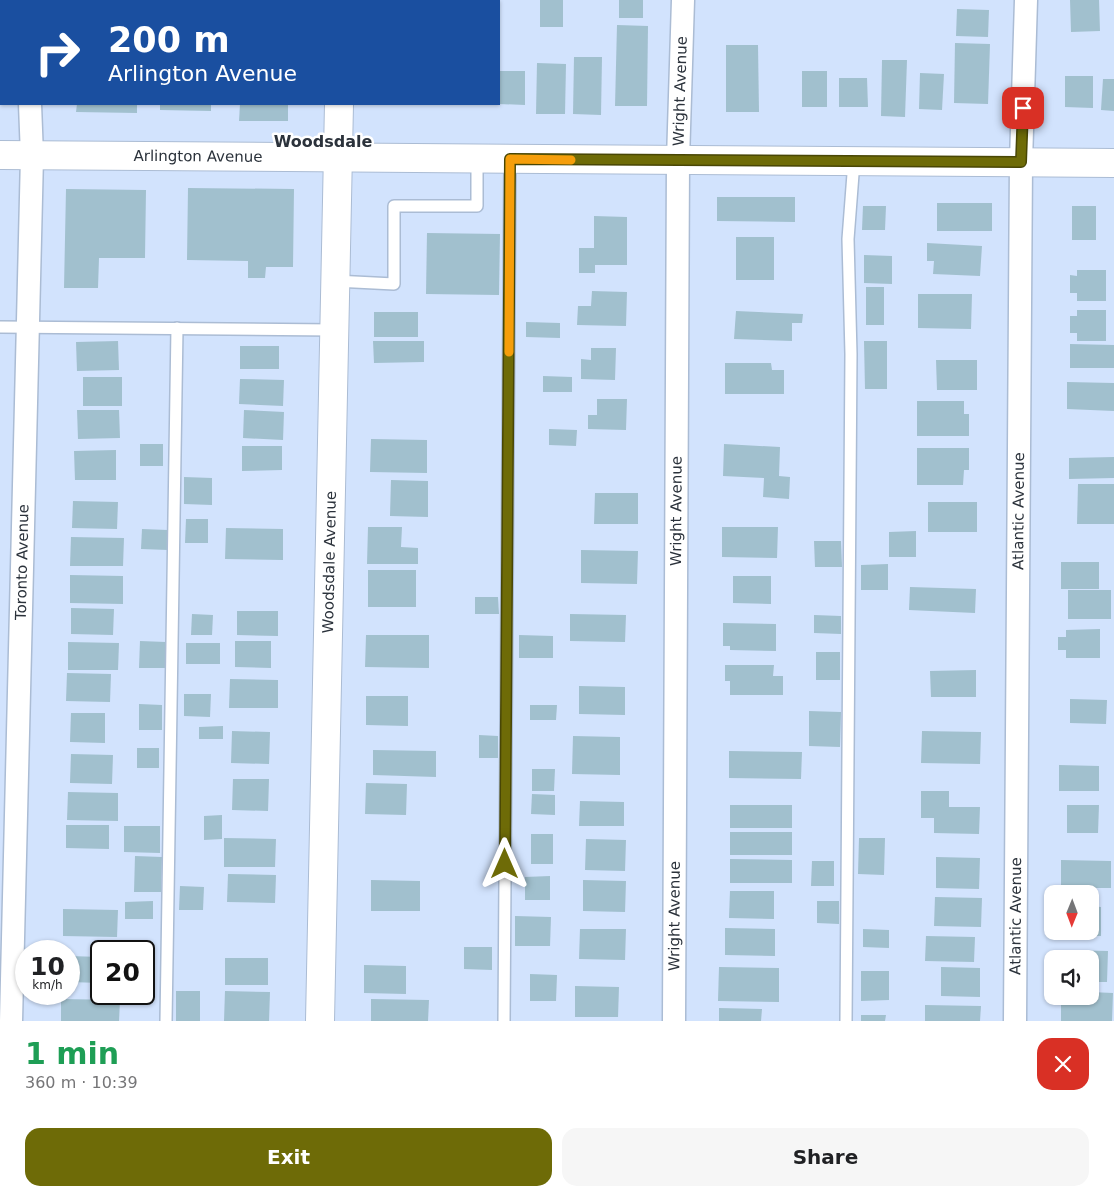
<!DOCTYPE html>
<meta charset="utf-8">
<style>
:root{--surface:#fff;--page:#f6f6f6;--text:#202124;--muted:#757577;--accent:#6e6b07}
body{margin:0;font-family:"DejaVu Sans",sans-serif;background:var(--page);color:var(--text);height:100vh;display:flex;flex-direction:column;font-size:19px;white-space:nowrap}
*{box-sizing:border-box;margin:0}
p{font-size:16px;color:var(--muted)}
.icon{flex:none;width:28px;height:28px;fill:none;stroke:currentColor;stroke-width:2;stroke-linecap:round;stroke-linejoin:round}
.map{position:relative;height:1021px;overflow:hidden}
.drawer{display:flex;flex-direction:column;background:var(--surface);flex:1}
.drawer>*{flex:none}
.top-card{position:absolute;left:0px;top:0px;width:500px;height:105px;box-shadow:0 1px 4px #0004;background:#1a4fa0;color:#fff;overflow:hidden}
.needle{width:32px;rotate:181deg}
.tools{position:absolute;left:1044px;top:885px;display:grid;gap:10px}
.tools a{display:grid;place-items:center;width:55px;height:55px;border-radius:10px;background:var(--surface);box-shadow:0 1px 4px #0004;font-size:25px}
.speed{position:absolute;left:15px;top:940px;display:flex;gap:10px;font-size:25px;font-weight:700;text-align:center}
.speed>*{display:grid;place-content:center;width:65px;height:65px;border-radius:50%;background:var(--surface);box-shadow:0 1px 4px #0004;line-height:1}
.speed small{font-size:12px;font-weight:400}
.speed .limit{border:2px solid #111;border-radius:8px;background:#fff;color:#111}
.pin{position:absolute;display:grid;place-items:center;width:42px;height:42px;color:#fff;margin:-21px;border-radius:10px;box-shadow:0 2px 8px #0006}
.me{position:absolute;width:55px;margin:-28px;rotate:0deg;stroke-linejoin:round;filter:drop-shadow(0 0 4px #0008)}
.turn{display:flex;align-items:center;gap:18px;height:105px;padding:0 25px;font-size:22px}
.turn .icon{width:65px;height:65px;stroke-width:2.5}
.turn b{display:block;font-size:35px;line-height:42px}
.round{display:grid;place-items:center;flex:none;width:52px;height:52px;border-radius:15px;background:var(--page)}
.head{display:flex;align-items:center;justify-content:space-between;height:85px;padding:0 25px}
h1{font-size:30px;font-weight:600;line-height:38px;color:#1e9e55}
.cta{display:flex;gap:10px;margin-top:auto;padding:10px 25px}
.cta a{flex:1;height:58px;border-radius:15px;background:var(--accent);color:#fff;font-size:20px;font-weight:600;line-height:58px;text-align:center}
.cta a+a{background:var(--page);color:var(--text)}
.map>svg:first-child{display:block}
.building{fill:#a1c0ce}
.lines{fill:none;stroke-linecap:round;stroke-linejoin:round}
.service-casing{stroke:#abbcd4;stroke-width:14}
.minor-casing{stroke:#abbcd4;stroke-width:25}
.tertiary-casing{stroke:#abbcd4;stroke-width:30}
.service{stroke:#fff;stroke-width:11}
.minor{stroke:#fff;stroke-width:22}
.tertiary{stroke:#fff;stroke-width:28}
.route-casing{stroke:#484605;stroke-width:12}
.route{stroke:#6e6b07;stroke-width:9}
.slow{stroke:#f59e0b;stroke-width:9}
.labels{text-anchor:middle;dominant-baseline:central;stroke-width:5;stroke-linejoin:round;paint-order:stroke}
.street-label{font-size:15px;fill:#2b323b;stroke:#fff}
.neighbourhood-label{font-size:16px;font-weight:bold;fill:#2b323b;stroke:#fff}
</style>
<div class="map">
<svg width="1114" height="1021" viewBox="0 0 1114 1021">
<rect width="100%" height="100%" fill="#d2e3fd"/>
<!-- building -->
<g class="building">
<rect x="540" y="0" width="23" height="27"/>
<rect x="619" y="0" width="24" height="18"/>
<path d="M1070,0H1099L1100,31L1071,32Z"/>
<path d="M957,9L989,10L988,37L956,36Z"/>
<path d="M617,25L648,26L647,106H615Z"/>
<path d="M955,43L990,44L988,104L954,103Z"/>
<path d="M726,45H758L759,112H726Z"/>
<path d="M574,57H602L601,115L573,114Z"/>
<path d="M882,60H907L905,117L881,116Z"/>
<path d="M537,63L566,64L565,114H536Z"/>
<path d="M499,71H525V105L499,104Z"/>
<rect x="802" y="71" width="25" height="36"/>
<path d="M920,73L944,74L942,110L919,109Z"/>
<path d="M1065,76H1093V108L1065,107Z"/>
<path d="M839,78H867L868,107H839Z"/>
<path d="M1103,79H1114V111L1101,110Z"/>
<path d="M77,104H137V113L76,112Z"/>
<path d="M160,104H211V111L160,110Z"/>
<path d="M240,104H288V121H239Z"/>
<path d="M188,188L294,189L293,267H266L265,278H248V261L187,260Z"/>
<path d="M66,189L146,190L145,258H99L98,288H64Z"/>
<path d="M717,197H795V222L717,221Z"/>
<rect x="937" y="203" width="55" height="28"/>
<path d="M863,206H886L885,230H862Z"/>
<rect x="1072" y="206" width="24" height="34"/>
<path d="M594,216L627,217V265H595V273H579V248H594Z"/>
<path d="M427,233L500,234L499,295L426,294Z"/>
<rect x="736" y="237" width="38" height="43"/>
<path d="M927,243L982,246L980,276L933,274L934,261H927Z"/>
<path d="M864,255L892,256V284L864,283Z"/>
<path d="M1077,270H1106V301H1077V293H1070V275L1077,276Z"/>
<rect x="866" y="287" width="18" height="38"/>
<path d="M592,291L627,292L626,326L577,325L578,306H591Z"/>
<path d="M918,294H972L971,329L918,328Z"/>
<path d="M1077,310H1106V341H1077V333H1070V316H1077Z"/>
<path d="M736,311L803,314L802,323H792V341L734,339Z"/>
<rect x="374" y="312" width="44" height="25"/>
<path d="M526,322L560,323V338L526,337Z"/>
<path d="M118,341L119,370L77,371L76,342Z"/>
<path d="M373,341H424V362L374,363Z"/>
<path d="M864,341H887V389H865Z"/>
<path d="M1070,344L1114,345V368H1070Z"/>
<rect x="240" y="346" width="39" height="23"/>
<path d="M591,348H616L615,380L581,379V359L591,360Z"/>
<path d="M936,360H977V390H937Z"/>
<path d="M725,363H771L772,370H784V394H725Z"/>
<path d="M543,376L572,377V392H543Z"/>
<rect x="83" y="377" width="39" height="29"/>
<path d="M240,379L284,380L283,406L239,404Z"/>
<path d="M1067,382L1114,383V411L1067,409Z"/>
<path d="M597,399H627L626,430L588,429V415H597Z"/>
<path d="M917,401H964V414H969V436H917Z"/>
<path d="M77,410H119L120,438L78,439Z"/>
<path d="M244,410L284,412L283,440L243,438Z"/>
<path d="M549,429L577,430L576,446L549,445Z"/>
<path d="M371,439L427,440V473L370,472Z"/>
<rect x="140" y="444" width="23" height="22"/>
<path d="M724,444L780,447L779,476L790,477L789,499L763,497L764,478L723,476Z"/>
<path d="M242,446H282V470L242,471Z"/>
<path d="M917,448H969V470H964L963,485H917Z"/>
<path d="M116,450V480H75L74,451Z"/>
<path d="M1114,457V478L1069,479V458Z"/>
<path d="M184,477L212,478V505L184,504Z"/>
<path d="M391,480L428,481V517L390,516Z"/>
<path d="M1078,484H1114V524H1077Z"/>
<path d="M595,493H638V524H594Z"/>
<path d="M73,501L118,502L117,529L72,528Z"/>
<rect x="928" y="502" width="49" height="30"/>
<path d="M186,519H208V543H185Z"/>
<path d="M368,527H402L401,547L418,548V564H367Z"/>
<path d="M722,527H778L777,558L722,557Z"/>
<path d="M226,528L283,529V560L225,559Z"/>
<path d="M142,529L168,530V550L141,549Z"/>
<path d="M916,531V557H889V532Z"/>
<path d="M71,537L124,538L123,566H70Z"/>
<path d="M814,541H841L842,567H815Z"/>
<path d="M581,550L638,551L637,584L581,583Z"/>
<rect x="1061" y="562" width="38" height="27"/>
<path d="M888,564V590H861V565Z"/>
<rect x="368" y="570" width="48" height="37"/>
<path d="M70,575L123,576V604L70,603Z"/>
<path d="M733,576H771V604L733,603Z"/>
<path d="M910,587L976,589L975,613L909,610Z"/>
<rect x="1068" y="590" width="43" height="29"/>
<path d="M475,597H498L499,614H475Z"/>
<path d="M71,608L114,609L113,635L71,634Z"/>
<path d="M237,611H278V636L237,635Z"/>
<path d="M192,614L213,615L212,635H191Z"/>
<path d="M570,614L626,615L625,642L570,641Z"/>
<path d="M814,615L841,616V634L814,633Z"/>
<path d="M723,623L776,624V651L730,650V646H723Z"/>
<path d="M1100,629V658H1066V650H1058V637H1066V630Z"/>
<path d="M366,635H429V668L365,667Z"/>
<path d="M519,635L553,636V658H519Z"/>
<path d="M140,641L166,642L165,668H139Z"/>
<path d="M235,641H271V668L235,667Z"/>
<path d="M68,642L119,643L118,670H68Z"/>
<rect x="186" y="643" width="34" height="21"/>
<rect x="816" y="652" width="24" height="28"/>
<path d="M725,665H774L773,676H783V695H730V681H725Z"/>
<path d="M976,670V697H931L930,671Z"/>
<path d="M67,673L111,674L110,702L66,701Z"/>
<path d="M230,679L278,680V708H229Z"/>
<path d="M579,686L625,687V715L579,714Z"/>
<path d="M184,694H211L210,717L184,716Z"/>
<path d="M366,696H408V726L366,725Z"/>
<path d="M1070,699L1107,700L1106,724L1070,723Z"/>
<path d="M139,704L162,705V730H139Z"/>
<path d="M530,705H557L556,720H530Z"/>
<path d="M809,711L841,712L840,747L809,746Z"/>
<path d="M71,713H105V743L70,742Z"/>
<path d="M223,726V739H199V727Z"/>
<path d="M232,731L270,732L269,764L231,763Z"/>
<path d="M922,731L981,732L980,764L921,763Z"/>
<path d="M479,735L498,736V758H479Z"/>
<path d="M573,736L620,737V775L572,774Z"/>
<rect x="137" y="748" width="22" height="20"/>
<path d="M373,750L436,751V777L373,775Z"/>
<path d="M729,751L802,752L801,779L729,778Z"/>
<path d="M71,754L113,755L112,784L70,783Z"/>
<path d="M1059,765L1099,766V791H1059Z"/>
<path d="M532,769H555L554,791H532Z"/>
<path d="M233,779H269L268,811L232,810Z"/>
<path d="M366,783L407,784L406,815L365,814Z"/>
<path d="M921,791H949V807H980L979,834L934,833V818H921Z"/>
<path d="M68,792L118,793V821L67,820Z"/>
<path d="M532,794L555,795V815L531,814Z"/>
<path d="M580,801L624,802V826H579Z"/>
<rect x="730" y="805" width="62" height="23"/>
<path d="M1067,805H1099L1098,833H1067Z"/>
<path d="M222,815V839L204,840V816Z"/>
<path d="M66,825H109V849L66,848Z"/>
<path d="M124,826H160V853L124,852Z"/>
<rect x="730" y="832" width="62" height="23"/>
<rect x="531" y="834" width="22" height="30"/>
<path d="M224,838L276,839L275,867H224Z"/>
<path d="M859,838H885L884,875L858,874Z"/>
<path d="M586,839L626,840L625,871L585,870Z"/>
<path d="M135,856L162,857L161,892H134Z"/>
<path d="M936,857L980,858L979,889L936,888Z"/>
<path d="M730,859L792,860V883H730Z"/>
<path d="M1061,860L1111,861V888H1061Z"/>
<path d="M812,861H834V886H811Z"/>
<path d="M228,874L276,875L275,903L227,902Z"/>
<path d="M550,876V900H525V877Z"/>
<path d="M371,880L420,881V911H371Z"/>
<path d="M583,880L626,881L625,912L583,911Z"/>
<path d="M180,886L204,887L203,910H179Z"/>
<path d="M730,891H774V919L729,918Z"/>
<path d="M935,897L982,898L981,927L934,926Z"/>
<path d="M153,901V919H125V902Z"/>
<path d="M817,901H839V924L817,923Z"/>
<path d="M1090,906L1101,907V936L1061,935V931H1090Z"/>
<path d="M63,909L118,910L117,937L63,936Z"/>
<path d="M515,916L551,917L550,946H515Z"/>
<path d="M725,928L775,929V956L725,955Z"/>
<path d="M580,929H626L625,960L579,959Z"/>
<path d="M863,929L889,930V948L863,947Z"/>
<path d="M926,936L975,937L974,962L925,961Z"/>
<path d="M464,947H492V970L464,969Z"/>
<path d="M1064,950L1108,951L1107,982H1090V959H1064Z"/>
<path d="M69,956L101,957V983L69,982Z"/>
<rect x="225" y="958" width="43" height="27"/>
<path d="M364,965L406,966V994L364,993Z"/>
<path d="M719,967L779,968V1002L718,1001Z"/>
<path d="M941,967L980,968V997L941,996Z"/>
<path d="M861,971H889V1000L861,1001Z"/>
<path d="M530,974L557,975L556,1001H530Z"/>
<path d="M575,986L619,987L618,1017H575Z"/>
<rect x="176" y="991" width="24" height="30"/>
<path d="M225,991L270,992L269,1021H224Z"/>
<path d="M1090,992L1113,993L1112,1021H1061V996H1090Z"/>
<path d="M61,999L120,1000L119,1021H61Z"/>
<path d="M371,999L429,1000L428,1021H371Z"/>
<path d="M925,1005L981,1006L980,1021H925Z"/>
<path d="M719,1008L762,1009L761,1021H719Z"/>
<path d="M861,1015H886L885,1021H861Z"/>
</g>
<g class="lines">
<!-- service casing -->
<g class="service-casing">
<g id="service">
<path d="M335,281L394,284V206H477V159"/>
<path d="M0,327L334,330"/>
<path d="M166,1021L177,328"/>
<path d="M504,1021L510,159"/>
<path d="M846,1021L851,354L848,239L854,161"/>
</g>
</g>
<!-- minor casing -->
<g class="minor-casing">
<g id="minor">
<path d="M26,0L27,1"/>
<path id="s1" d="M11,1021L32,156L30,104"/>
<path id="s2" d="M674,1021L678,160L683,0"/>
<path id="s3" d="M1015,1021L1021,162L1026,0"/>
</g>
</g>
<!-- tertiary casing -->
<g class="tertiary-casing">
<g id="tertiary">
<path d="M342,1V0"/>
<path id="s4" d="M0,155L1114,163"/>
<path id="s5" d="M320,1021L339,104"/>
</g>
</g>
<!-- service -->
<use href="#service" class="service"/>
<!-- minor -->
<use href="#minor" class="minor"/>
<!-- tertiary -->
<use href="#tertiary" class="tertiary"/>
</g>
<g class="lines">
<!-- route casing -->
<g class="route-casing">
<path id="route" d="M505,864L510,159L1021,162L1023,108"/>
</g>
<!-- route -->
<use href="#route" class="route"/>
<!-- slow -->
<path class="slow" d="M509,352L510,159L571,160"/>
</g>
<g class="labels">
<!-- street labels -->
<g class="street-label">
<text stroke="none"><textPath href="#s2" startOffset="930">Wright Avenue</textPath></text>
<text stroke="none"><textPath href="#s4" startOffset="198">Arlington Avenue</textPath></text>
<text stroke="none"><textPath href="#s2" startOffset="510">Wright Avenue</textPath></text>
<text stroke="none"><textPath href="#s3" startOffset="510">Atlantic Avenue</textPath></text>
<text stroke="none"><textPath href="#s1" startOffset="459">Toronto Avenue</textPath></text>
<text stroke="none"><textPath href="#s5" startOffset="459">Woodsdale Avenue</textPath></text>
<text stroke="none"><textPath href="#s2" startOffset="105">Wright Avenue</textPath></text>
<text stroke="none"><textPath href="#s3" startOffset="105">Atlantic Avenue</textPath></text>
</g>
<!-- neighbourhood labels -->
<g class="neighbourhood-label">
<text x="323" y="141">Woodsdale</text>
</g>
</g>
</svg>
<div class="tools">
<a><svg class="needle" viewBox="-14 -14 28 28"><path d="M0-13l5 13h-10z" fill="#e53935"/><path d="M0 13l5-13h-10z" fill="#757577"/></svg></a>
<a><svg class="icon" aria-label="sound" viewBox="0 0 24 24"><path d="M4 9h4l5-4v14l-5-4H4zM17 9q2 3 0 6"/></svg></a>
</div>
<div class="speed"><div>10<small>km/h</small></div><div class="limit">20</div></div>
<div class="pin" style="left:1023px;top:108px;background:#d93025"><svg class="icon" aria-label="arrive" viewBox="0 0 24 24"><path d="M6 21V4h12l-3 4 3 4H6"/></svg></div>
<svg class="me" style="left:505px;top:864px" viewBox="-20 -20 40 40"><path d="M0-17L14 15 0 8-14 15z" fill="#6e6b07" stroke="#fff" stroke-width="4"/></svg>
<div class="top-card">
<div class="turn"><svg class="icon" aria-label="right" viewBox="0 0 24 24"><path d="M7 20v-9h11M14 6l5 5-5 5"/></svg><div><b>200 m</b>Arlington Avenue</div></div>
</div>
</div>
<section class="drawer">
<div class="head"><div><h1>1 min</h1><p>360 m · 10:39</p></div><a class="round" style="background:#d93025;color:#fff"><svg class="icon" aria-label="close" viewBox="0 0 24 24"><path d="M6 6l12 12M18 6L6 18"/></svg></a></div>
<div class="cta"><a>Exit</a><a>Share</a></div>
</section>
